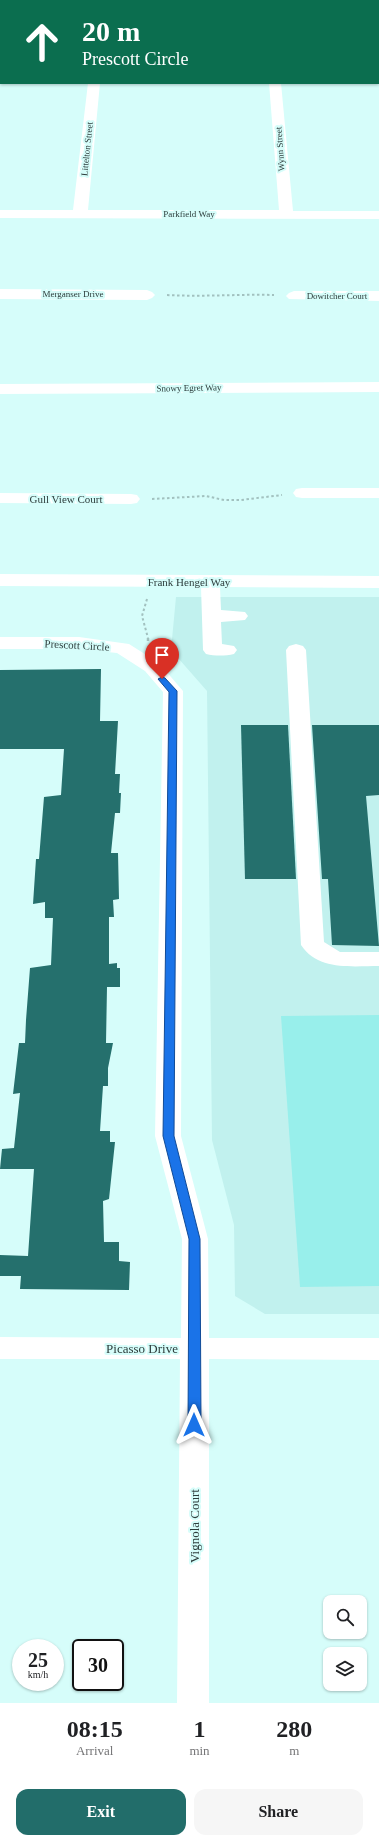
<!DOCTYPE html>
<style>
:root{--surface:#fff;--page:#f6f6f6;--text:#202124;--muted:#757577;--accent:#226d6a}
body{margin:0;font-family:Georgia,serif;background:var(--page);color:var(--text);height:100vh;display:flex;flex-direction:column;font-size:15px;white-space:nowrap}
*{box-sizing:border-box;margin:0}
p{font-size:13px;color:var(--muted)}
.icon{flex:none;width:22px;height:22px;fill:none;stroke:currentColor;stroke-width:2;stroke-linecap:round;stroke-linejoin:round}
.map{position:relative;height:1703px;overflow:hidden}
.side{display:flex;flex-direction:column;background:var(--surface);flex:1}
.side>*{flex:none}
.banner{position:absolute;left:0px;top:0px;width:379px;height:84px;box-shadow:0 1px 3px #0004;background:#0b6e4f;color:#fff;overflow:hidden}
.fabs{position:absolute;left:323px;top:1595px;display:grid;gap:8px}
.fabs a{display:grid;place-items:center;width:44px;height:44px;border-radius:8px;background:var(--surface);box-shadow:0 1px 3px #0004;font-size:20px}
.speed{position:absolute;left:12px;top:1639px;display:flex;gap:8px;font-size:20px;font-weight:700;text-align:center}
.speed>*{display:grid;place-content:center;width:52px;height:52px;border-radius:50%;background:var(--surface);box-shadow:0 1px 3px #0004;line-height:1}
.speed small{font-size:10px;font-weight:400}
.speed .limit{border:2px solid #111;border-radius:6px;background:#fff;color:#111}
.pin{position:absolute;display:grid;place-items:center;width:34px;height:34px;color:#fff;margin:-41px -17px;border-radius:50% 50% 50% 0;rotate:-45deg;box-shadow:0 0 4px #0007}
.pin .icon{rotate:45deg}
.me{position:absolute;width:44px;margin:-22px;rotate:0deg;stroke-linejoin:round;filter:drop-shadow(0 0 3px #0008)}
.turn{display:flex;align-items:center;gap:14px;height:84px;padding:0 16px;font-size:18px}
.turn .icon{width:52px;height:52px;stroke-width:2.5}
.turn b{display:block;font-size:28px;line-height:34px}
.eta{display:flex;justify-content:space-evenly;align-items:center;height:68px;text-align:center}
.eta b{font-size:24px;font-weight:800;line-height:28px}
.primary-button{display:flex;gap:8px;margin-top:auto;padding:8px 16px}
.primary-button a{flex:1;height:46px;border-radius:12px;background:var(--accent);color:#fff;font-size:16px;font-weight:800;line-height:46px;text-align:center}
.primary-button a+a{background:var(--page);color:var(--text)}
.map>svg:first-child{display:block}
.built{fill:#c1f1ee}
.green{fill:#98efeb}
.building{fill:#25706d}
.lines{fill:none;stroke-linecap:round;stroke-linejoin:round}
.path-far1{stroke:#a2c1bf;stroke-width:2;stroke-dasharray:2.5 2.5;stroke-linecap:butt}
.path{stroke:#a2c1bf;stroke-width:2.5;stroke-dasharray:3 3;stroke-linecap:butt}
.minor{fill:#fff;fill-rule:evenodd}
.route{fill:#1a73e8;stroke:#114b97}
.labels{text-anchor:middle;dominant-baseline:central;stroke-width:4;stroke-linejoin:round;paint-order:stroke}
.far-street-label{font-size:9px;fill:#2e3d3c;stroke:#d6fdfa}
.street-label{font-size:11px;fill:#2e3d3c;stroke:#d6fdfa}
.near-street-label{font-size:13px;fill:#2e3d3c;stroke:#d6fdfa}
</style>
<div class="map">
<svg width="379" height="1703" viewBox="0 0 379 1703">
<rect width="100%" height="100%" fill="#d6fdfa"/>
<!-- built -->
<path class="built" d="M176,597H379V1314H265L235,1296L234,1225L212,1140L207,691L171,650Z"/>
<!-- green -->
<g class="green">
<path d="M0,0H379V15L378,1H1L0,16Z"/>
<path d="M379,1015V1286L300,1287L281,1016Z"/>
</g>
<!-- building -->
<g class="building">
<path d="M101,669L100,721H118L115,774H120L119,793H121L120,813H115L111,853H118L119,899L113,900L114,917H109V964L117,963V968H120V987H107L106,1043H113L108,1068V1086H103L100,1131H110V1142H115L109,1199L103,1201L104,1242H119V1261L130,1262L129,1290L20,1289L21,1276H0V1255L28,1256L34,1169H0L2,1149L14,1148L20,1093L13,1094L19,1043H25L26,1020L30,968L51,965L53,918H45V902L33,904L36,859H39L44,797L61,795L64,749H0V670Z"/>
<path d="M241,725H288L296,879H245Z"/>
<path d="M312,725H379V795L366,796L379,946L332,945L328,879H322Z"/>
</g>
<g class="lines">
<!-- path-far1 -->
<g class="path-far1">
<path d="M167,295C203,297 238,294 274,295"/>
<path d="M152,499L206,496L224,500H241L282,495"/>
<path d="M147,599L142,616L148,638"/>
</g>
<!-- path -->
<path class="path" d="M148,641V637"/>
<!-- minor -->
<g class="minor">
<rect x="0" y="13" width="1" height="8"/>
<rect x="378" y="14" width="1" height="8"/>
<path d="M88,83H100L88,210H279L269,83H281L293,211H379V219L0,218V210H73Z"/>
<path d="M0,289L147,290L152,292L155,295L152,298L147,300L0,299Z"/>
<path d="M294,291H379V301L289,299L286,296L289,293Z"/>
<path d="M379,382V392L0,394V384Z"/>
<path d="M302,488H379V498H302L296,497L293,493L296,489Z"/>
<path d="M0,493L131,494L137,495L140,499L137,503L131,504L0,503Z"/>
<path d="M0,574L379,576V588L220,587L221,610L245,612L248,616L245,620L221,622L222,644L234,646L237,650L234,654C225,656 215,656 206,654L203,650L201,587L0,586Z"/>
<path d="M0,637H79L129,644L159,663L183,691L181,1136L208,1239L209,1338H379V1360L209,1359V1703H177L180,1359H0V1337L181,1338L182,1239L155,1136L163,692L145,671L117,653L79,649H0Z"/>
<path d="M296,644L303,646L306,650L324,942L340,952H379V966C352,966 318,971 301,945L286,650L289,646Z"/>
</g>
</g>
<!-- route -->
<path class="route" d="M162,677L165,678L177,691L174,1136L200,1239L201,1425L199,1429L194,1430L190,1429L188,1425L189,1239L163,1136L169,692L158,679Z"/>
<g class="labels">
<!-- far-street labels -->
<g class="far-street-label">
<text transform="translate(87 149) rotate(-84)">Littelton Street</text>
<text transform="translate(280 149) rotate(-94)">Wynn Street</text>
<text x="189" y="214">Parkfield Way</text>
<text x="73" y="294">Merganser Drive</text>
<text x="337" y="296">Dowitcher Court</text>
<text transform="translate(189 388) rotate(-1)">Snowy Egret Way</text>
</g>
<!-- street labels -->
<g class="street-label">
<text x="66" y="499">Gull View Court</text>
<text x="189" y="582">Frank Hengel Way</text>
<text transform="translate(77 645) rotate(3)">Prescott Circle</text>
</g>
<!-- near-street labels -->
<g class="near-street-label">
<text x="142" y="1348">Picasso Drive</text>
<text transform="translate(194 1526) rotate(-90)">Vignola Court</text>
</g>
</g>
</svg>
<div class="fabs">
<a><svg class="icon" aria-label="search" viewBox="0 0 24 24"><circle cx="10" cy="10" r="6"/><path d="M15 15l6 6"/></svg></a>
<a><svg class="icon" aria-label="layers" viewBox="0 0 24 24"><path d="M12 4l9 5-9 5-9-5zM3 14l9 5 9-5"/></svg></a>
</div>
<div class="speed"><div>25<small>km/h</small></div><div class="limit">30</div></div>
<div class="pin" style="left:162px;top:679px;background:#d93025"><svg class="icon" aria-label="arrive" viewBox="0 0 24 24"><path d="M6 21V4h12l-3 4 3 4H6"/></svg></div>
<svg class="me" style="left:194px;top:1425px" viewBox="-20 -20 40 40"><path d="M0-17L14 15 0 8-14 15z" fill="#1a73e8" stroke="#fff" stroke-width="4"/></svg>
<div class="banner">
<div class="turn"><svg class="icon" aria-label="ahead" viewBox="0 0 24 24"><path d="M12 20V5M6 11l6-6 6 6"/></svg><div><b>20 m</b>Prescott Circle</div></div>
</div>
</div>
<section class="side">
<div class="eta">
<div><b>08:15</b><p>Arrival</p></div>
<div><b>1</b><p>min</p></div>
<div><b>280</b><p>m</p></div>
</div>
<div class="primary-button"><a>Exit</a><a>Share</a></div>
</section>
